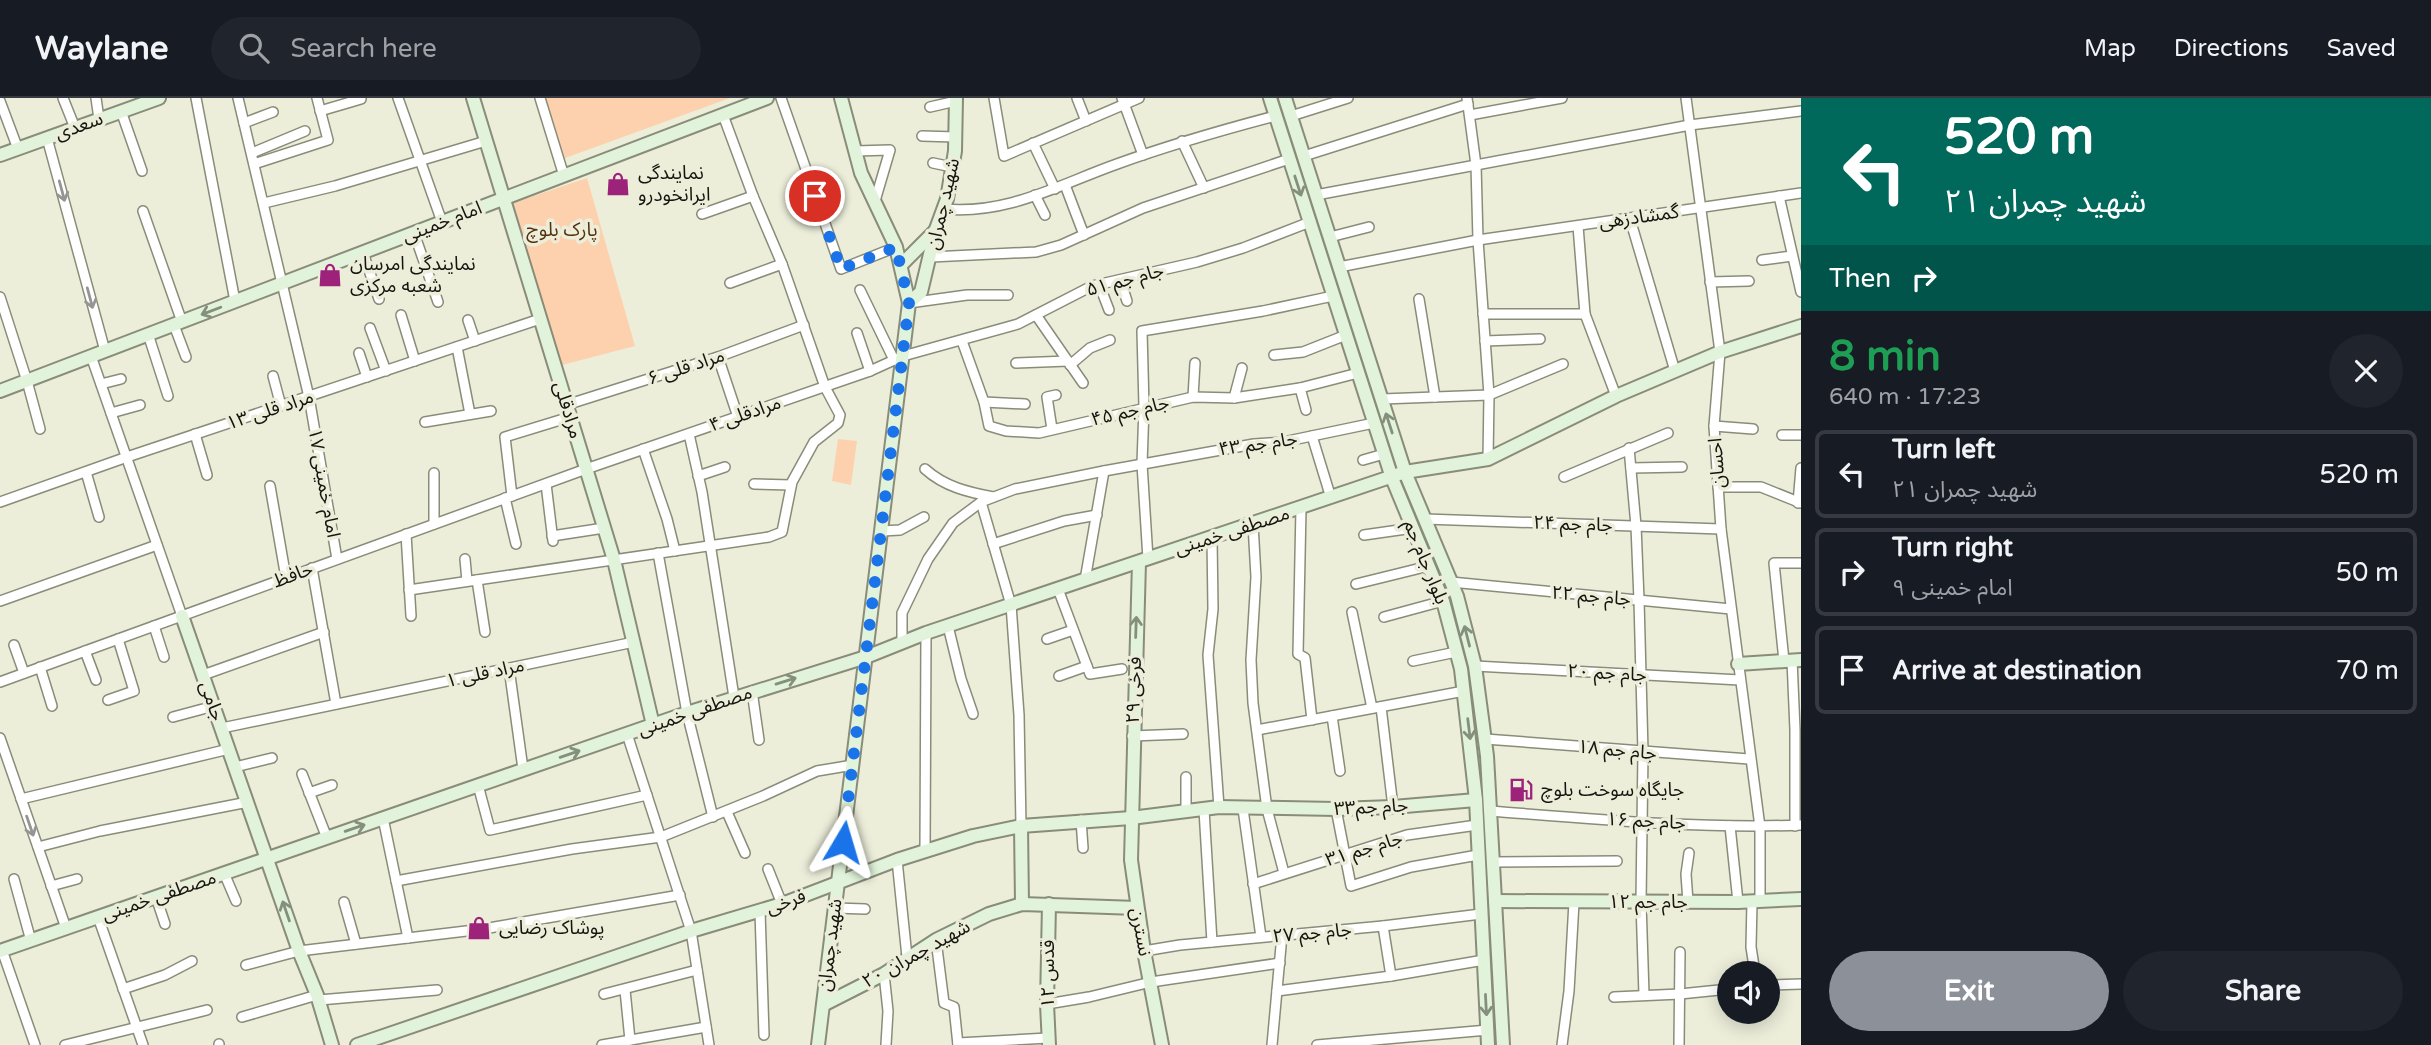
<!DOCTYPE html>
<meta charset="utf-8">
<style>
:root{--surface:#171b24;--page:#20242c;--text:#f1f3f6;--muted:#9ea1a6;--line:#363941;--accent:#8c9099}
body{margin:0;font-family:"Varela Round","Noto Sans Arabic",sans-serif;background:var(--page);color:var(--text);height:100vh;display:flex;flex-direction:column;font-size:26px;white-space:nowrap}
*{box-sizing:border-box;margin:0}
p{font-size:23px;color:var(--muted)}
.icon{flex:none;width:38px;height:38px;fill:none;stroke:currentColor;stroke-width:2;stroke-linecap:round;stroke-linejoin:round}
.map{position:relative;flex:1;overflow:hidden}
.details{display:flex;flex-direction:column;background:var(--surface);width:630px}
.details>*{flex:none}
.guide{background:#00695c;color:#fff;overflow:hidden}
.tools{position:absolute;left:1717px;top:863px;display:grid;gap:14px}
.tools a{display:grid;place-items:center;width:63px;height:63px;border-radius:50%;background:var(--surface);box-shadow:0 4px 18px #0003;font-size:35px}
.pin{position:absolute;display:grid;place-items:center;width:60px;height:60px;color:#fff;margin:-30px;border:4px solid #fff;border-radius:50%;box-shadow:0 2px 7px #0007}
.me{position:absolute;width:77px;margin:-38px;rotate:7deg;stroke-linejoin:round;filter:drop-shadow(0 0 5px #0008)}
.turn{display:flex;align-items:center;gap:24px;height:147px;padding:0 28px;font-size:32px}
.turn .icon{width:91px;height:91px;stroke-width:2.5}
.turn b{display:block;font-size:49px;line-height:60px}
.then{display:flex;align-items:center;height:66px;padding:0 28px;background:#0003;gap:14px;font-size:26px}
.round{display:grid;place-items:center;flex:none;width:74px;height:74px;border-radius:37px;background:var(--page)}
.summary{display:flex;align-items:center;justify-content:space-between;height:119px;padding:0 28px}
h1{font-size:42px;font-weight:700;line-height:52px;color:#1e9e55}
.button{display:flex;gap:14px;margin-top:auto;padding:14px 28px}
.button a{flex:1;height:80px;border-radius:42px;background:var(--accent);color:#fff;font-size:28px;font-weight:700;line-height:80px;text-align:center}
.button a+a{background:var(--page);color:var(--text)}
ul{padding:0;list-style:none}
li{display:flex;align-items:center;gap:21px;height:88px;margin:0 14px 10px;padding:0 14px;border:4px solid var(--line);border-radius:10px}
li div{flex:1}
li b{display:block;font-size:26px}
li em{font-style:normal}
header{display:flex;align-items:center;gap:42px;box-sizing:border-box;height:98px;padding:0 35px;background:var(--surface);border-bottom:2px solid var(--line)}
header strong{font-size:33px}
nav{display:flex;gap:38px;margin-inline-start:auto;font-size:24px}
.search{width:490px;height:63px;background:var(--page);display:flex;align-items:center;gap:18px;box-sizing:border-box;padding:0 24px;border-radius:38px;color:var(--muted);font-size:26px}
main{display:flex;flex:1;min-height:0}
.map>svg:first-child{display:block}
.green{fill:#fdd1ae}
.lines{fill:none;stroke-linecap:round;stroke-linejoin:round}
.street-casing{stroke:#8a8c7a;stroke-width:12}
.secondary-casing{stroke:#8a8c7a;stroke-width:16}
.street{stroke:#fff;stroke-width:9}
.secondary{stroke:#e1f3da;stroke-width:12}
.oneway{stroke:#858f7e}
.oneway2{stroke:#959693}
.route{stroke:#1a73e8;stroke-width:12;stroke-dasharray:0 21.6}
.labels{text-anchor:middle;dominant-baseline:central;stroke-width:7;stroke-linejoin:round;paint-order:stroke}
.street-label{font-size:19px;fill:#14150e;stroke:#eceeda}
.poi-label{font-size:19px;fill:#14150e;stroke:#eceeda;text-anchor:start}
.park-label{font-size:19px;fill:#553110;stroke:#eceeda}
</style>
<header>
<strong>Waylane</strong>
<div class="search"><svg class="icon" aria-label="search" viewBox="0 0 24 24"><circle cx="10" cy="10" r="6"/><path d="M15 15l6 6"/></svg>Search here</div>
<nav><a>Map</a><a>Directions</a><a>Saved</a></nav>
</header>
<main>
<div class="map">
<svg width="1801" height="947" viewBox="0 0 1801 947">
<rect width="100%" height="100%" fill="#eceeda"/>
<!-- green -->
<g class="green">
<path d="M538,0H730L557,63Z"/>
<path d="M587,80L635,248L562,267L513,105Z"/>
<path d="M838,341L857,343L851,387L832,383Z"/>
</g>
<g class="lines">
<!-- street casing -->
<g class="street-casing">
<g id="street">
<path d="M63,0L75,30"/>
<path d="M96,0L99,21"/>
<path d="M196,0L235,203"/>
<path d="M238,0L309,299L337,461"/>
<path d="M398,0L442,124"/>
<path d="M540,0L564,78"/>
<path d="M781,0L841,171L896,149"/>
<path d="M994,0L1004,58L1139,0"/>
<path d="M1077,0L1086,23"/>
<path d="M1122,0L1143,57"/>
<path d="M1467,0L1476,67L1478,142L1489,297L1488,361"/>
<path d="M1686,0L1720,254L1714,328L1721,431L1760,729V803"/>
<path d="M0,3L18,51"/>
<path d="M930,9L956,3"/>
<path d="M121,13L142,73"/>
<path d="M320,13L361,1"/>
<path d="M1470,17L1562,0"/>
<path d="M1291,18L1348,0"/>
<path d="M244,25L273,14"/>
<path d="M922,38L956,39"/>
<path d="M47,40L105,253"/>
<path d="M1182,43L1204,90"/>
<path d="M1033,45L1055,91"/>
<path d="M855,53L890,52L875,103"/>
<path d="M252,55L305,33"/>
<path d="M1304,58L1468,6"/>
<path d="M933,65L952,69"/>
<path d="M254,66L328,42L317,0"/>
<path d="M1065,87L1084,137"/>
<path d="M1035,97L1045,117"/>
<path d="M1316,97L1690,27L1801,13"/>
<path d="M1779,98L1801,194"/>
<path d="M264,105L335,88L486,43"/>
<path d="M943,111C1008,117 1058,87 1117,66C1169,47 1222,32 1275,18"/>
<path d="M143,113L182,224"/>
<path d="M702,116L753,98"/>
<path d="M1630,121L1675,273"/>
<path d="M1578,128L1585,216L1616,298"/>
<path d="M414,135L438,204"/>
<path d="M1330,139L1369,129"/>
<path d="M363,155L379,201"/>
<path d="M931,159L1036,154L1061,147L1143,110L1289,61"/>
<path d="M1762,162L1792,158"/>
<path d="M1339,169L1478,142L1801,95"/>
<path d="M1120,182L1127,203"/>
<path d="M1710,184L1749,183"/>
<path d="M730,185L782,166"/>
<path d="M1099,186L1109,212"/>
<path d="M860,192L894,262"/>
<path d="M0,199L27,283L40,331"/>
<path d="M1419,201L1435,299"/>
<path d="M909,205L967,197H1008"/>
<path d="M1483,216H1585"/>
<path d="M401,217L415,263"/>
<path d="M1036,217L1083,285"/>
<path d="M468,222L475,243"/>
<path d="M174,227L186,259"/>
<path d="M370,230L386,273"/>
<path d="M857,235L870,273"/>
<path d="M148,236L168,298"/>
<path d="M962,243L984,304L989,328L1006,333L1039,335L1193,299L1234,300L1300,290L1358,275"/>
<path d="M1485,243L1540,241"/>
<path d="M457,249L470,316"/>
<path d="M359,255L367,279"/>
<path d="M1274,257L1303,254L1346,237"/>
<path d="M91,258L182,518"/>
<path d="M718,259L738,319"/>
<path d="M1016,265L1068,263"/>
<path d="M1070,267L1090,250L1110,242"/>
<path d="M273,278L281,308"/>
<path d="M101,286L121,281"/>
<path d="M1300,290L1306,312"/>
<path d="M1193,299L1195,265"/>
<path d="M1234,300L1242,270"/>
<path d="M1382,301L1489,297L1563,266"/>
<path d="M984,304L1025,306"/>
<path d="M566,307L718,259L804,227"/>
<path d="M111,315L140,307"/>
<path d="M425,324L491,313"/>
<path d="M1714,328L1753,331"/>
<path d="M1052,331L1047,299L1056,297"/>
<path d="M195,336L207,377"/>
<path d="M689,336L702,394L734,599"/>
<path d="M1782,337H1801"/>
<path d="M1312,338L1331,400"/>
<path d="M1629,350L1636,428L1639,502L1643,654L1641,804L1644,897"/>
<path d="M643,351L667,421L675,453"/>
<path d="M1363,362L1384,356"/>
<path d="M1631,370L1682,369"/>
<path d="M925,371C945,389 968,394 993,399"/>
<path d="M86,374L99,419"/>
<path d="M434,375V426"/>
<path d="M698,378L725,369"/>
<path d="M1564,379L1668,335"/>
<path d="M546,386L553,443"/>
<path d="M754,386L791,387"/>
<path d="M270,388L286,480"/>
<path d="M1718,389H1761L1801,405"/>
<path d="M512,398L505,339L570,319"/>
<path d="M505,400L516,446"/>
<path d="M0,404L127,359L540,221"/>
<path d="M981,404L1011,507L1019,617L1021,728"/>
<path d="M1798,405L1801,370"/>
<path d="M1301,410L1298,556L1305,560L1312,622"/>
<path d="M1425,421L1721,431"/>
<path d="M1253,426L1256,479L1251,562L1253,605L1267,711L1284,775"/>
<path d="M882,433L900,432L924,419"/>
<path d="M406,436L411,518"/>
<path d="M1364,437L1413,430"/>
<path d="M552,438L604,430"/>
<path d="M1212,440L1213,511L1208,557L1219,709"/>
<path d="M993,446L1064,423L1097,417"/>
<path d="M658,455L687,615L713,719"/>
<path d="M465,461L467,483"/>
<path d="M1148,461L1142,366L1144,309L1142,233L1263,213L1333,198"/>
<path d="M312,470L336,606"/>
<path d="M477,482L485,534"/>
<path d="M1085,482L1104,373"/>
<path d="M1451,484L1731,511"/>
<path d="M1356,486L1429,468"/>
<path d="M1058,491L1090,576L1122,571"/>
<path d="M409,492L769,439L782,434L792,384L814,344L838,325L840,317L825,289L782,166L753,98L723,17"/>
<path d="M0,503L157,447"/>
<path d="M1352,514L1372,610"/>
<path d="M1384,519L1443,503"/>
<path d="M154,528L164,559"/>
<path d="M948,528L961,581L973,616"/>
<path d="M1047,541L1073,532"/>
<path d="M902,544V515L928,461L953,425L981,404L1015,391L1104,373L1254,346L1283,344L1374,325"/>
<path d="M14,547L24,575"/>
<path d="M85,553L96,582"/>
<path d="M1792,562L1795,632V728"/>
<path d="M1413,563L1456,554"/>
<path d="M1784,563L1774,465H1801"/>
<path d="M1475,568L1740,582"/>
<path d="M40,569L52,608"/>
<path d="M509,570L523,671"/>
<path d="M203,577L324,534"/>
<path d="M1059,578L1087,568"/>
<path d="M0,584L586,371L870,273L903,258L1018,226L1092,188L1197,164L1243,150L1310,124"/>
<path d="M752,593L759,642"/>
<path d="M108,602L134,593L118,541"/>
<path d="M1381,609L1393,709"/>
<path d="M1332,618L1340,673"/>
<path d="M173,619L214,608"/>
<path d="M222,630L634,544"/>
<path d="M1257,632L1464,593"/>
<path d="M627,636L691,833L709,947"/>
<path d="M1132,638L1183,636"/>
<path d="M0,640L66,830"/>
<path d="M1485,641L1749,661"/>
<path d="M235,669L272,660"/>
<path d="M302,676L327,740"/>
<path d="M478,687L490,732L647,697"/>
<path d="M309,695L332,687"/>
<path d="M21,701L229,651"/>
<path d="M1243,711L1261,839"/>
<path d="M1336,711L1351,788L1411,769L1478,757"/>
<path d="M1204,712L1212,844"/>
<path d="M1186,713V679"/>
<path d="M1490,713C1593,721 1698,731 1801,727"/>
<path d="M727,714L745,755"/>
<path d="M383,720L408,840"/>
<path d="M1081,722L1083,750"/>
<path d="M1730,728L1738,804"/>
<path d="M38,749L100,733L248,704"/>
<path d="M925,753L926,535"/>
<path d="M897,762L907,859"/>
<path d="M1493,764L1617,763"/>
<path d="M768,771L782,806"/>
<path d="M224,775L236,803"/>
<path d="M14,781L31,843"/>
<path d="M396,783L572,751L661,739L763,698L817,673L853,667"/>
<path d="M1253,786L1407,737L1477,727"/>
<path d="M51,788L77,781"/>
<path d="M156,799L165,826"/>
<path d="M344,804L356,846"/>
<path d="M1688,804L1686,776L1689,755"/>
<path d="M1752,804L1751,849L1755,875"/>
<path d="M835,810L865,811"/>
<path d="M760,813L764,937"/>
<path d="M98,819L143,947"/>
<path d="M1383,828L1391,878"/>
<path d="M936,842L944,905L954,909L958,947"/>
<path d="M2,852L35,947"/>
<path d="M1144,853L1180,847L1383,828L1481,816"/>
<path d="M246,867L299,853L483,831L680,797"/>
<path d="M884,876L888,913L886,947"/>
<path d="M1768,887L1801,886"/>
<path d="M123,891L165,877L192,863"/>
<path d="M625,892L630,942"/>
<path d="M1277,893L1391,878L1484,862"/>
<path d="M604,896L697,872"/>
<path d="M1614,899L1680,896L1729,891"/>
<path d="M319,902L437,892"/>
<path d="M1047,906L1089,899L1151,884L1280,865"/>
<path d="M242,919L317,897"/>
<path d="M958,945L1048,940"/>
<path d="M219,946V947"/>
<path d="M65,947L207,912"/>
<path d="M602,947L706,929"/>
<path d="M1272,947L1282,837"/>
<path d="M1317,947L1488,932"/>
<path d="M1562,947L1569,893L1574,804"/>
<path d="M1679,947L1680,854"/>
</g>
</g>
<!-- secondary casing -->
<g class="secondary-casing">
<g id="secondary">
<path d="M473,0L614,462L653,627"/>
<path d="M841,0L861,75L896,149L909,205"/>
<path d="M1270,0L1392,380L1443,503L1461,571L1476,702L1488,947"/>
<path d="M1285,0L1405,374L1457,498L1475,568L1487,658L1503,947"/>
<path d="M0,57L159,0"/>
<path d="M902,166L936,132"/>
<path d="M0,293L767,0"/>
<path d="M1139,464L1131,762L1144,853L1162,947"/>
<path d="M182,518L299,853L317,897L332,947"/>
<path d="M1738,566L1801,562"/>
<path d="M1021,728L1022,806"/>
<path d="M1495,803L1738,804L1801,801"/>
<path d="M1049,806L1047,906L1049,947"/>
<path d="M0,853L687,615L866,559L926,535L1405,374L1488,361L1616,298L1720,254L1801,228"/>
<path d="M823,907L884,876L936,842L989,816L1022,806L1137,810"/>
<path d="M357,947L691,833L782,806L897,762L973,738L1021,728L1131,720L1219,709L1336,711L1393,709L1476,702"/>
<path d="M818,947L909,205L921,194L936,131L947,101L955,53L956,0"/>
</g>
</g>
<!-- street -->
<use href="#street" class="street"/>
<!-- secondary -->
<use href="#secondary" class="secondary"/>
</g>
<!-- one-way arrows -->
<defs><path id="oneway-shaft" d="M-6 0H5M1.5-3L5.5 0L1.5 3" fill="none" stroke-width="1.6" stroke-linecap="round" stroke-linejoin="round" transform="scale(1.75)"/></defs>
<g class="oneway">
<use href="#oneway-shaft" transform="translate(1298 88) rotate(72)"/>
<use href="#oneway-shaft" transform="translate(211 213) rotate(159)"/>
<use href="#oneway-shaft" transform="translate(1389 325) rotate(-108)"/>
<use href="#oneway-shaft" transform="translate(1136 529) rotate(-88)"/>
<use href="#oneway-shaft" transform="translate(1467 538) rotate(-104)"/>
<use href="#oneway-shaft" transform="translate(786 583) rotate(-17)"/>
<use href="#oneway-shaft" transform="translate(1469 631) rotate(83)"/>
<use href="#oneway-shaft" transform="translate(570 656) rotate(-19)"/>
<use href="#oneway-shaft" transform="translate(355 730) rotate(-19)"/>
<use href="#oneway-shaft" transform="translate(286 813) rotate(-109)"/>
<use href="#oneway-shaft" transform="translate(1486 907) rotate(87)"/>
</g>
<g class="oneway2">
<use href="#oneway-shaft" transform="translate(62 93) rotate(75)"/>
<use href="#oneway-shaft" transform="translate(90 200) rotate(75)"/>
<use href="#oneway-shaft" transform="translate(30 728) rotate(71)"/>
</g>
<g class="lines">
<!-- route -->
<path class="route" d="M815,98L841,171L896,149L909,205L843,744"/>
</g>
<!-- icons -->
<defs>
<g id="shop-bare" transform="scale(1.89)"><path d="M-5-2.5h2.3a2.7 3.5 0 0 1 5.4 0H5L5.5 6h-11ZM-1.5-2.5h3a1.5 2.3 0 0 0-3 0Z" fill="#9c227a" stroke="#eceeda" stroke-width="2.5" paint-order="stroke"/></g>
<g id="fuel-bare" transform="scale(1.89)"><path d="M-5.5-6h7V0h2V4h1.3V-2.5L3-4.5l.8-.8L6-3V5H2.5V1h-1V6h-7ZM-4.2-4.7v3.2H.2V-4.7Z" fill="#9c227a" stroke="#eceeda" stroke-width="2.5" paint-order="stroke"/></g>
</defs>
<g fill-rule="evenodd">
<use href="#shop-bare" x="618" y="86"/>
<use href="#shop-bare" x="330" y="177"/>
<use href="#fuel-bare" x="1521" y="692"/>
<use href="#shop-bare" x="479" y="830"/>
</g>
<g class="labels">
<!-- street labels -->
<g class="street-label">
<text transform="translate(79 28) rotate(-20)">سعدی</text>
<text transform="translate(943 106) rotate(-77)">شهید چمران</text>
<text transform="translate(1639 119) rotate(-8)">گمشادزهی</text>
<text transform="translate(442 124) rotate(-21)">امام خمینی</text>
<text transform="translate(1125 182) rotate(-15)">جام جم ۵۱</text>
<text transform="translate(686 269) rotate(-18)">مراد قلی ۶</text>
<text transform="translate(270 312) rotate(-18)">مراد قلی ۱۳</text>
<text transform="translate(568 312) rotate(73)">مرادقلی</text>
<text transform="translate(1130 313) rotate(-13)">جام جم ۴۵</text>
<text transform="translate(745 316) rotate(-19)">مرادقلی ۴</text>
<text transform="translate(1258 346) rotate(-8)">جام جم ۴۳</text>
<text transform="translate(1717 365) rotate(-94)">احسان</text>
<text transform="translate(324 385) rotate(80)">امام خمینی ۱۷</text>
<text transform="translate(1573 426) rotate(2)">جام جم ۲۴</text>
<text transform="translate(1232 433) rotate(-18)">مصطفی خمینی</text>
<text transform="translate(1426 464) rotate(68)">بلوار جام جم</text>
<text transform="translate(293 477) rotate(-20)">حافظ</text>
<text transform="translate(1591 498) rotate(5)">جام جم ۲۲</text>
<text transform="translate(485 575) rotate(-12)">مراد قلی ۱</text>
<text transform="translate(1607 575) rotate(3)">جام جم ۲۰</text>
<text transform="translate(1134 592) rotate(-88)">فرخی ۲۹</text>
<text transform="translate(212 603) rotate(71)">جامی</text>
<text transform="translate(695 613) rotate(-19)">مصطفی خمینی</text>
<text transform="translate(1617 652) rotate(5)">جام جم ۱۸</text>
<text transform="translate(1371 709) rotate(-3)">جام جم۳۳</text>
<text transform="translate(1646 723) rotate(3)">جام جم ۱۶</text>
<text transform="translate(1364 751) rotate(-17)">جام جم ۳۱</text>
<text transform="translate(159 798) rotate(-19)">مصطفی خمینی</text>
<text transform="translate(786 804) rotate(-19)">فرخی</text>
<text x="1648" y="804">جام جم ۱۲</text>
<text transform="translate(1141 834) rotate(80)">نسترن</text>
<text transform="translate(1312 835) rotate(-5)">جام جم ۲۷</text>
<text transform="translate(830 847) rotate(-83)">شهید چمران</text>
<text transform="translate(916 856) rotate(-29)">شهید چمران ۲۰</text>
<text transform="translate(1048 876) rotate(-90)">قدس ۱۲</text>
</g>
<!-- poi labels -->
<g class="poi-label">
<text x="638" y="75">نمایندگی<tspan x="638" dy="22">ایرانخودرو</tspan></text>
<text x="350" y="166">نمایندگی امرسان<tspan x="350" dy="22">شعبه مرکزی</tspan></text>
<text x="1541" y="692">جایگاه سوخت بلوچ</text>
<text x="499" y="830">پوشاک رضایی</text>
</g>
<!-- park labels -->
<g class="park-label">
<text x="562" y="132">پارک بلوچ</text>
</g>
</g>
</svg>
<div class="tools">
<a><svg class="icon" aria-label="sound" viewBox="0 0 24 24"><path d="M4 9h4l5-4v14l-5-4H4zM17 9q2 3 0 6"/></svg></a>
</div>
<div class="pin" style="left:815px;top:98px;background:#d93025"><svg class="icon" aria-label="arrive" viewBox="0 0 24 24"><path d="M6 21V4h12l-3 4 3 4H6"/></svg></div>
<svg class="me" style="left:843px;top:744px" viewBox="-20 -20 40 40"><path d="M0-17L14 15 0 8-14 15z" fill="#1a73e8" stroke="#fff" stroke-width="4"/></svg>
</div>
<section class="details">
<div class="guide">
<div class="turn"><svg class="icon" aria-label="left" viewBox="0 0 24 24"><path d="M17 20v-9H6M10 6l-5 5 5 5"/></svg><div><b>520 m</b>شهید چمران ۲۱</div></div>
<div class="then">Then<svg class="icon" aria-label="right" viewBox="0 0 24 24"><path d="M7 20v-9h11M14 6l5 5-5 5"/></svg></div>
</div>
<div class="summary"><div><h1>8 min</h1><p>640 m · 17:23</p></div><a class="round"><svg class="icon" aria-label="close" viewBox="0 0 24 24"><path d="M6 6l12 12M18 6L6 18"/></svg></a></div>
<ul>
<li><svg class="icon" aria-label="left" viewBox="0 0 24 24"><path d="M17 20v-9H6M10 6l-5 5 5 5"/></svg><div><b>Turn left</b><p>شهید چمران ۲۱</p></div><em>520 m</em></li>
<li><svg class="icon" aria-label="right" viewBox="0 0 24 24"><path d="M7 20v-9h11M14 6l5 5-5 5"/></svg><div><b>Turn right</b><p>امام خمینی ۹</p></div><em>50 m</em></li>
<li><svg class="icon" aria-label="arrive" viewBox="0 0 24 24"><path d="M6 21V4h12l-3 4 3 4H6"/></svg><div><b>Arrive at destination</b></div><em>70 m</em></li>
</ul>
<div class="button"><a>Exit</a><a>Share</a></div>
</section>
</main>
